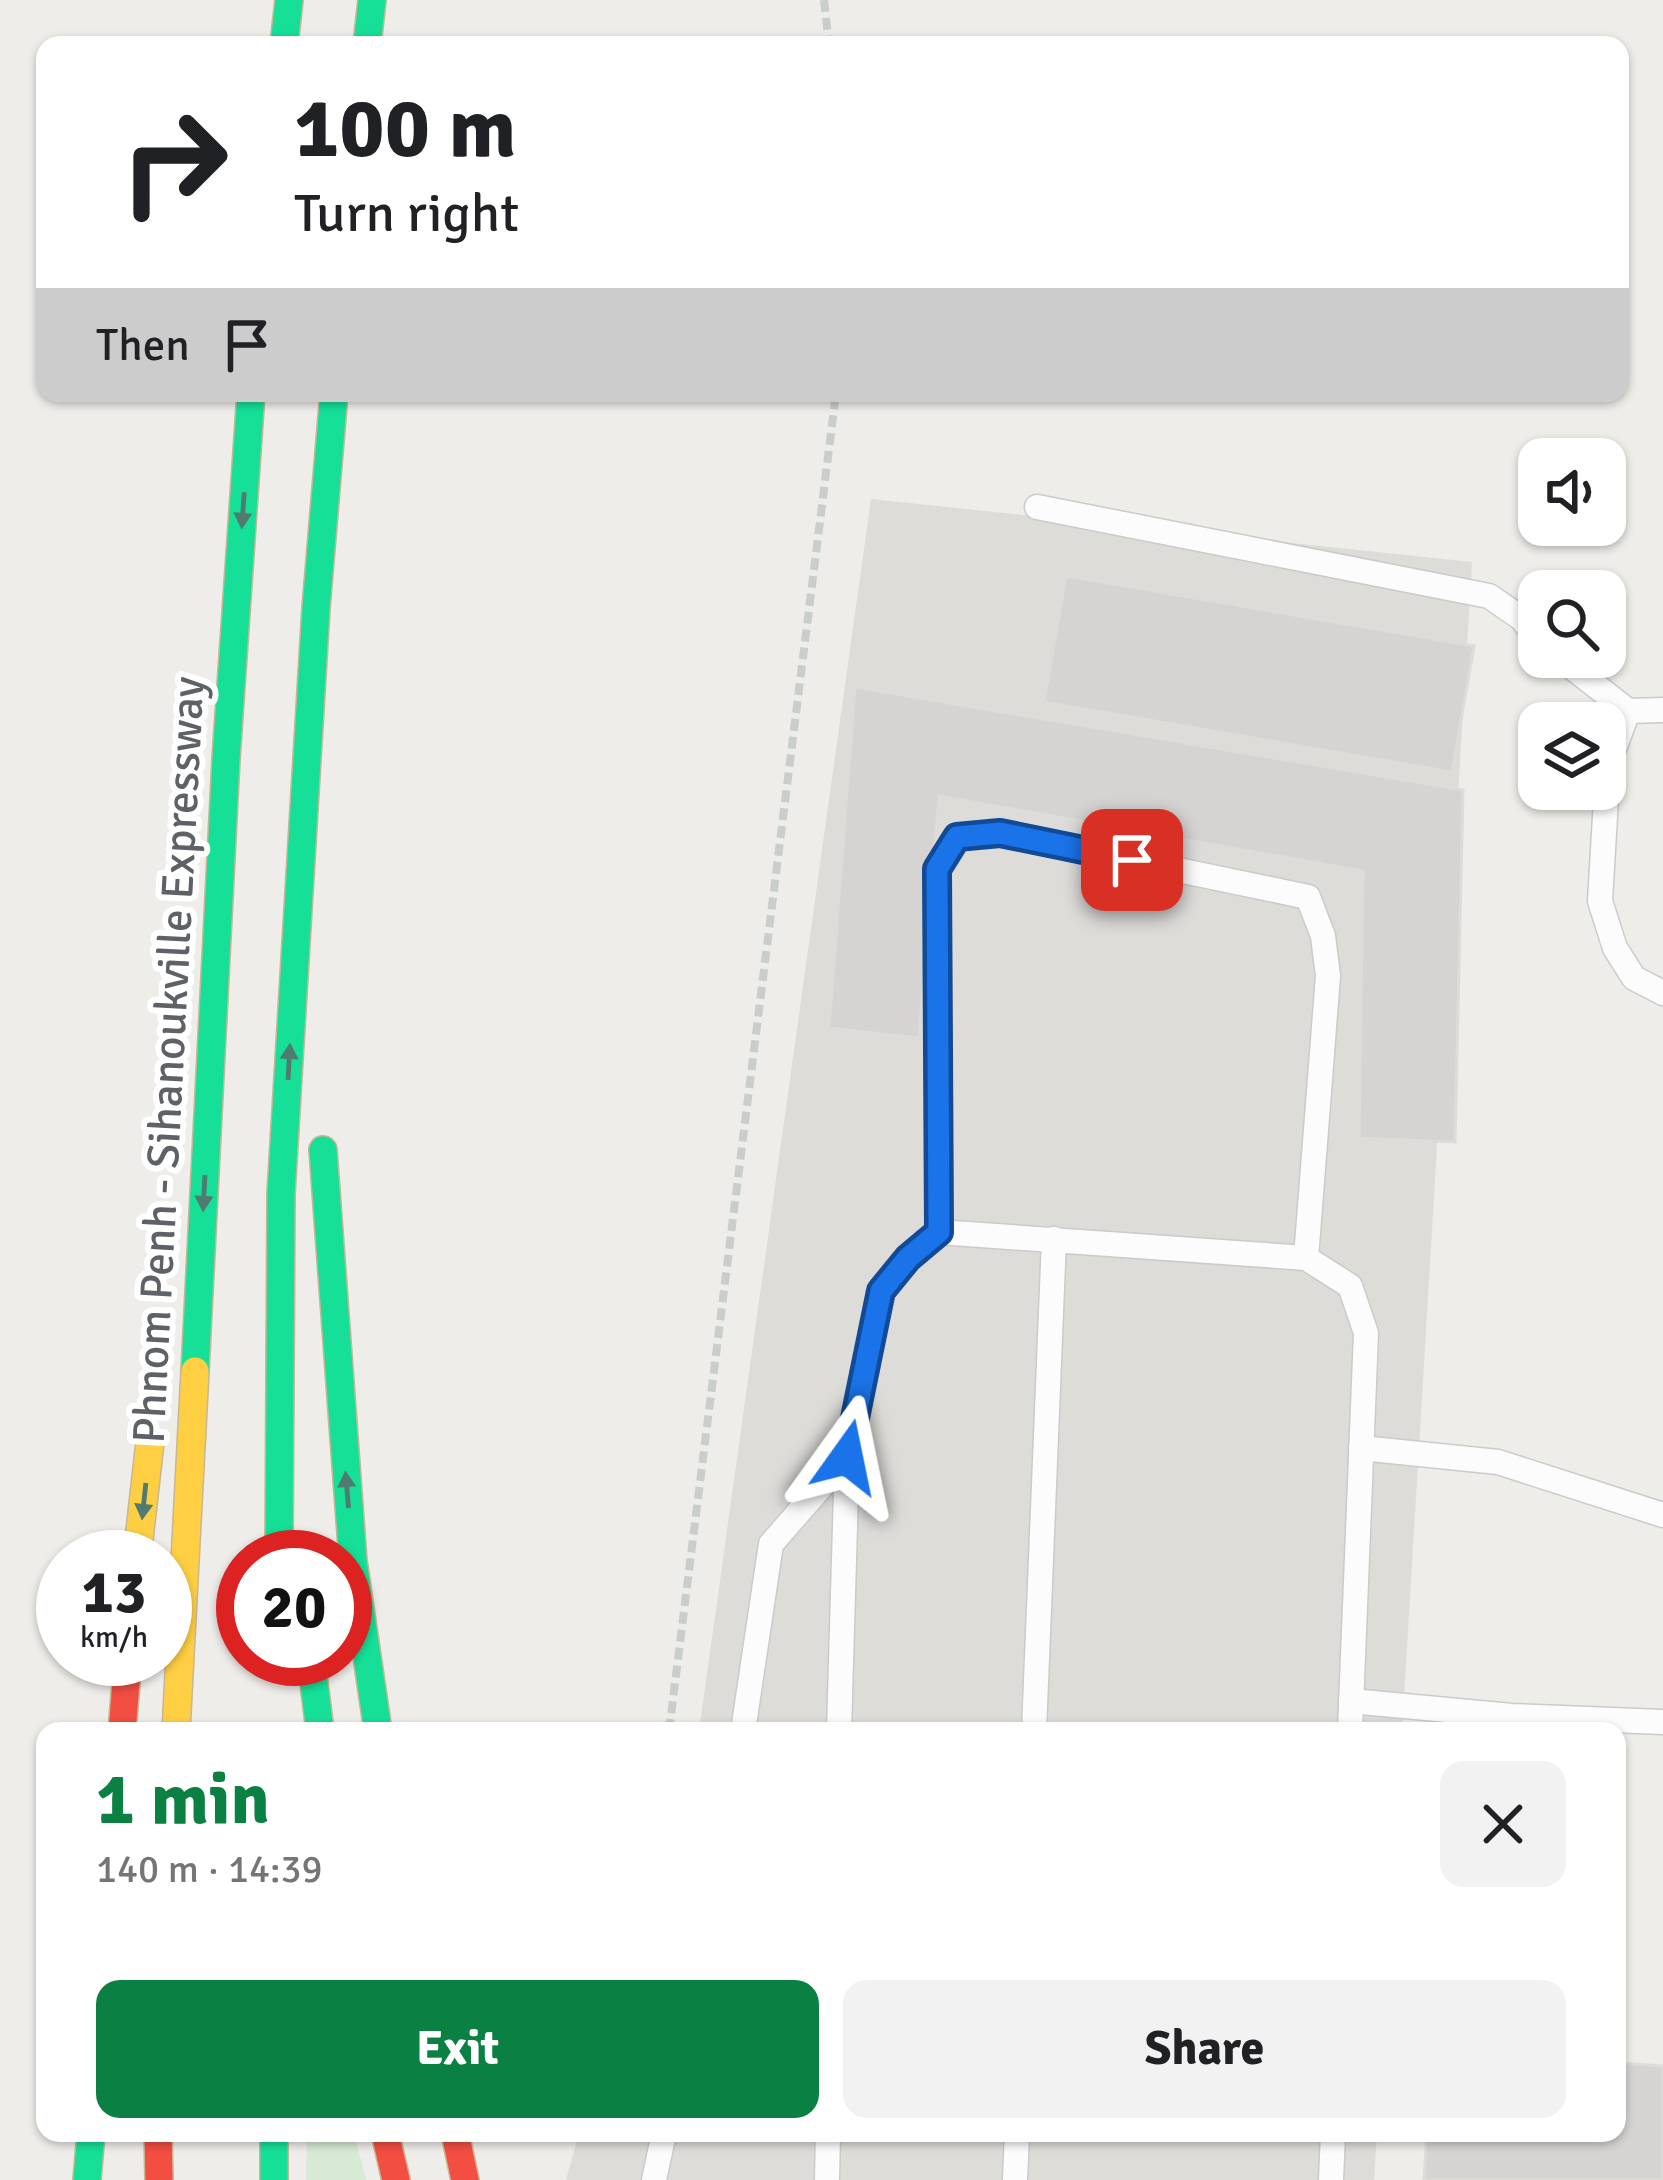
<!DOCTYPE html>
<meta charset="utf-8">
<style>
:root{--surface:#fff;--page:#f2f2f2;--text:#202124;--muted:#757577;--accent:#0b8043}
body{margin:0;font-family:Signika,sans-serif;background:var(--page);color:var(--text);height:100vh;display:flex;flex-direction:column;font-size:45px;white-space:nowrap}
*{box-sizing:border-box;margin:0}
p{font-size:39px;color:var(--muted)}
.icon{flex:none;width:66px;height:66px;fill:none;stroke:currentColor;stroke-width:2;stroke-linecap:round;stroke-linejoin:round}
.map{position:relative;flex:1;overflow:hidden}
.panel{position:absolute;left:36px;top:1722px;width:1590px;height:420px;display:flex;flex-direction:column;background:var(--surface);border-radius:24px;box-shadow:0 3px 9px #0004}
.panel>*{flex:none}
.hud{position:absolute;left:36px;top:36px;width:1593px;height:366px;border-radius:24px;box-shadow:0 3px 9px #0004;background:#fff;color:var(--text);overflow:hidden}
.fabs{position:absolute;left:1518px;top:438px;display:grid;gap:24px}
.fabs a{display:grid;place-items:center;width:108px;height:108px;border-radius:24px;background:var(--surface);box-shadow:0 3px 9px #0004;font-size:60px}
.speed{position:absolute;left:36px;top:1530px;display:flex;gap:24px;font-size:60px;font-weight:700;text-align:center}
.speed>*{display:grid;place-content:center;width:156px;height:156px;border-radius:50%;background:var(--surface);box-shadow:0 3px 9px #0004;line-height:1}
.speed small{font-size:30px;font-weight:400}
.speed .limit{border:18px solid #d22;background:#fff;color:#111}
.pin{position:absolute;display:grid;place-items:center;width:102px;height:102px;color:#fff;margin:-51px;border-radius:24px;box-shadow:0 6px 18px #0006}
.me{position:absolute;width:132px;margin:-66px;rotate:12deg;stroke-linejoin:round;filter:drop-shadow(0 0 9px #0008)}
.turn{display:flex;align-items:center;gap:42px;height:252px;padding:0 60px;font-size:54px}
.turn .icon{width:156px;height:156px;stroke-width:2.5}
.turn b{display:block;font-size:84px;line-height:102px}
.then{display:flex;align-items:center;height:114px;padding:0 60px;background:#0003;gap:24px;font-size:45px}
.round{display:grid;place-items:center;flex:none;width:126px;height:126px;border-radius:24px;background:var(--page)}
.summary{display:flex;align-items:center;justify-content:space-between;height:204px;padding:0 60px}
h1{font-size:72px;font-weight:800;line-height:90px;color:var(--accent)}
.cta{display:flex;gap:24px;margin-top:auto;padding:24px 60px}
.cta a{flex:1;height:138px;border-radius:24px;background:var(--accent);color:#fff;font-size:48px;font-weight:800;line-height:138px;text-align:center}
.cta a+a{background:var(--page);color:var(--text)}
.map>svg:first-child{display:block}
.industrial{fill:#dedcd9}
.green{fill:#d7ead4}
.building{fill:#d5d4d2;stroke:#dddcd8;stroke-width:3}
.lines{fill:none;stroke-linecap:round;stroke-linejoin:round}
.lane-casing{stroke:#cacbcb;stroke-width:27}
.fast-casing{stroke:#c7b795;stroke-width:30}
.slow-casing{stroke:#c7b795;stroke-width:30}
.jam-casing{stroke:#c7b795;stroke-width:30}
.path{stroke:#cacecb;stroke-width:8;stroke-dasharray:12 6;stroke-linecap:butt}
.lane{stroke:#fcfcfc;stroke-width:24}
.fast{stroke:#16e098;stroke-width:27}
.slow{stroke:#ffcf43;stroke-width:27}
.jam{stroke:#f24e42;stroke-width:27}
.oneway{fill:#507b71}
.route-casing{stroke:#114b97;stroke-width:30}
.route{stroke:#1a73e8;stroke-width:21}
.labels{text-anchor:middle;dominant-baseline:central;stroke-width:12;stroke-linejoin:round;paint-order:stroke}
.street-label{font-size:45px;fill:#5e6267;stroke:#fff}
</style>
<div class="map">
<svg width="1663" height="2180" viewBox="0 0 1663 2180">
<rect width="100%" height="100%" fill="#eeede9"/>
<!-- industrial -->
<g class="industrial">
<path d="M871,499L1472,562L1402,1731H699Z"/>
<path d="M579,2133H1377L1374,2180H566Z"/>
</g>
<!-- green -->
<path class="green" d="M307,2133H354L366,2180H306Z"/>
<!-- building -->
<g class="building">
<path d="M1066,576L1474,646L1452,772L1044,702Z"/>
<path d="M855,687L1463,790L1455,1142L1359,1138L1363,871L939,796L919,1038L829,1028Z"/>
<path d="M1617,2063L1663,2066V2180H1424L1427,2133H1617Z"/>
</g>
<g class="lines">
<!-- lane casing -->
<g class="lane-casing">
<g id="lane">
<path d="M1037,507L1489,596L1521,618L1539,640"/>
<path d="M1559,657L1628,711L1663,710"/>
<path d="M1628,711L1608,765L1600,901L1615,948L1634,978L1663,993"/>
<path d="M939,1232L937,870L957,837L1000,833L1308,897L1323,936L1328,976L1306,1258"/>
<path d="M1361,1448L1498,1462L1663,1515"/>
<path d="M1351,1701L1512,1716L1663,1722"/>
<path d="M743,1731L771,1544L847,1457"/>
<path d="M839,1731L847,1457L881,1291L908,1258L939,1232L1306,1258L1350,1286L1366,1333L1350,1731"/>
<path d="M1034,1731L1054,1239"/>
<path d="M654,2180L664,2133"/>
<path d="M827,2180L828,2133"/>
<path d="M1015,2180L1017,2133"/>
<path d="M1331,2180L1333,2133"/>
</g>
</g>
<!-- fast casing -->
<g class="fast-casing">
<g id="fast">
<path d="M284,45L289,0"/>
<path d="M367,45L372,0"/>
<path d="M323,1150L353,1561L378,1731"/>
<path d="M195,1371L226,759L251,393"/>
<path d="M279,1557L281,1194L316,608L334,393"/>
<path d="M311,1659L320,1731"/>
<path d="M274,2133V2180"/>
<path d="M87,2180L91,2133"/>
</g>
</g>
<!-- slow casing -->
<g class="slow-casing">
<g id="slow">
<path d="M137,1557L150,1442"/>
<path d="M176,1731L195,1371"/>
</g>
</g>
<!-- jam casing -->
<g class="jam-casing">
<g id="jam">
<path d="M122,1731L128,1659"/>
<path d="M158,2133L159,2180"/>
<path d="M385,2133L396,2180"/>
<path d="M455,2133L465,2180"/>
</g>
</g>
<!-- path -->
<g class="path">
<path d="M824,0L829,45"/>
<path d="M669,1731L836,393"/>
</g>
<!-- lane -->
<use href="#lane" class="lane"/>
<!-- fast -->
<use href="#fast" class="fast"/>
<!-- slow -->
<use href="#slow" class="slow"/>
<!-- jam -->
<use href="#jam" class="jam"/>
</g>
<!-- one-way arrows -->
<defs><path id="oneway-solid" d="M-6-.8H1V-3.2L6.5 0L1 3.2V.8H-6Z" transform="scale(3)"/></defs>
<g class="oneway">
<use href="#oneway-solid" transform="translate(243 510) rotate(94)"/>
<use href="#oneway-solid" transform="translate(289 1062) rotate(-87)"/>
<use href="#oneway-solid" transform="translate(204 1193) rotate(93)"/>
<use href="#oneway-solid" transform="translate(347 1490) rotate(-95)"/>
<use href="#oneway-solid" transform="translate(144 1501) rotate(96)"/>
</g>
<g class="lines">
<!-- route casing -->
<g class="route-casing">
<path id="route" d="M847,1457L881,1291L908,1258L939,1232L937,869L957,837L1000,833L1132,860"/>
</g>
<!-- route -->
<use href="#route" class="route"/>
</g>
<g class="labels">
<!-- street labels -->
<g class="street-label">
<text transform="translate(169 1060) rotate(-87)">Phnom Penh - Sihanoukville Expressway</text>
</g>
</g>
</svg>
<div class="fabs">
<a><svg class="icon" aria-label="sound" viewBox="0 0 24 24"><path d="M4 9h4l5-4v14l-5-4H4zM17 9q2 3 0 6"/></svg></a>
<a><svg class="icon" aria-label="search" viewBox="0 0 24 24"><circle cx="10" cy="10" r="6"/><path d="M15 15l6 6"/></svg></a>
<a><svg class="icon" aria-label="layers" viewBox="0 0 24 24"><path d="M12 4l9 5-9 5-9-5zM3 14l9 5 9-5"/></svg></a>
</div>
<div class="speed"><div>13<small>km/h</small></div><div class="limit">20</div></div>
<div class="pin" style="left:1132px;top:860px;background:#d93025"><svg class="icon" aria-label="arrive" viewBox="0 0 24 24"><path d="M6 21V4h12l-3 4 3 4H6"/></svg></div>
<svg class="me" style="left:847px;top:1457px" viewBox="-20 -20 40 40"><path d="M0-17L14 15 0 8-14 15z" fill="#1a73e8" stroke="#fff" stroke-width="4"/></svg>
<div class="hud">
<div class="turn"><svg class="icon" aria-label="right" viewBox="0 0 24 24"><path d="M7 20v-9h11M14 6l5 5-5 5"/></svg><div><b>100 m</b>Turn right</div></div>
<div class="then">Then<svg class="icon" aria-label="arrive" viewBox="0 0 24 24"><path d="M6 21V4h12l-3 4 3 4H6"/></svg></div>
</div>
<section class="panel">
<div class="summary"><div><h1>1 min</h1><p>140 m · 14:39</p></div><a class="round"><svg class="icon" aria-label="close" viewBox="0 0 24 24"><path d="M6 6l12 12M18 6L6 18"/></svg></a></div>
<div class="cta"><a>Exit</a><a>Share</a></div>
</section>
</div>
